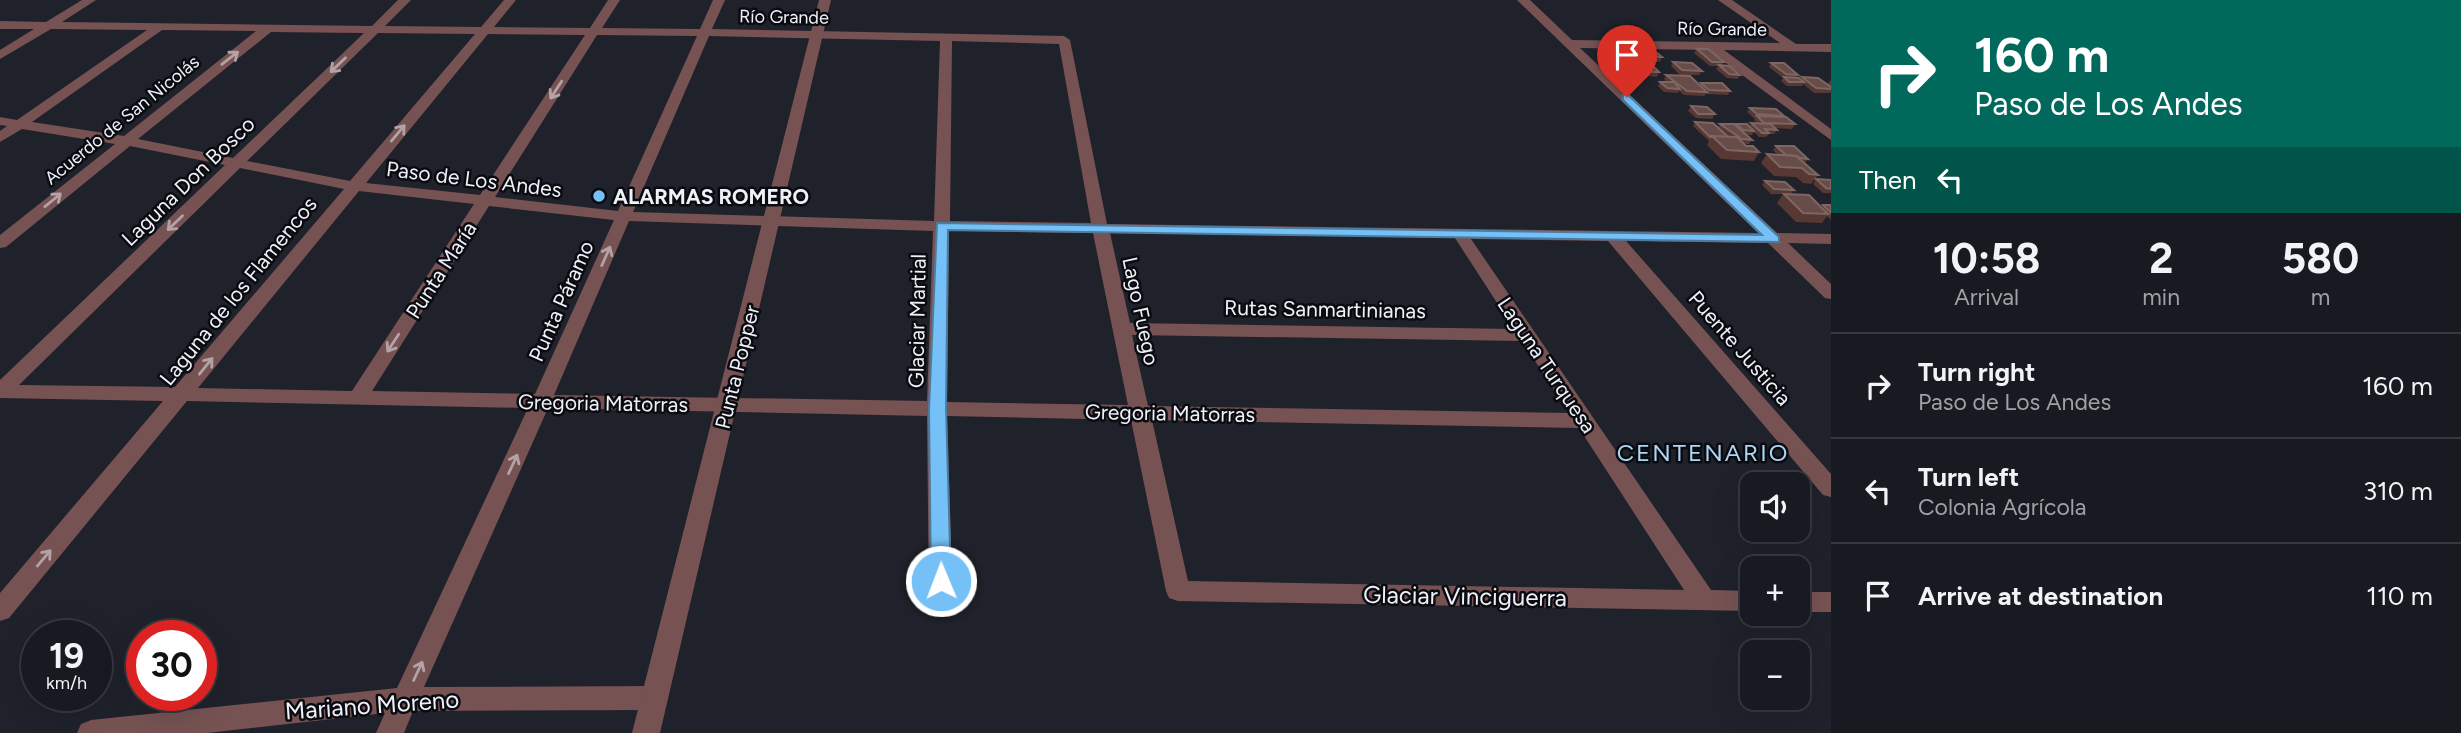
<!DOCTYPE html>
<meta charset="utf-8">
<style>
:root{--surface:#171a20;--page:#202329;--text:#f1f3f6;--muted:#9ea1a5;--line:#36383e}
body{margin:0;font-family:Figtree,sans-serif;background:var(--page);color:var(--text);height:100vh;display:flex;flex-direction:column;font-size:26px;white-space:nowrap}
*{box-sizing:border-box;margin:0}
p{font-size:23px;color:var(--muted)}
.icon{flex:none;width:38px;height:38px;fill:none;stroke:currentColor;stroke-width:2;stroke-linecap:round;stroke-linejoin:round}
.map{position:relative;flex:1;overflow:hidden}
.side{display:flex;flex-direction:column;background:var(--surface);width:630px}
.side>*{flex:none}
.banner{background:#00695c;color:#fff;overflow:hidden}
.buttons{position:absolute;left:1740px;top:472px;display:grid;gap:14px}
.buttons a{display:grid;place-items:center;width:70px;height:70px;border-radius:14px;background:var(--surface);box-shadow:0 7px 28px #0002,0 0 0 2px var(--line);font-size:35px}
.speed{position:absolute;left:21px;top:620px;display:flex;gap:14px;font-size:35px;font-weight:700;text-align:center}
.speed>*{display:grid;place-content:center;width:91px;height:91px;border-radius:50%;background:var(--surface);box-shadow:0 7px 28px #0002,0 0 0 2px var(--line);line-height:1}
.speed small{font-size:18px;font-weight:400}
.speed .limit{border:10px solid #d22;background:#fff;color:#111}
.pin{position:absolute;display:grid;place-items:center;width:60px;height:60px;color:#fff;margin:-72px -30px;border-radius:50% 50% 50% 0;rotate:-45deg;box-shadow:0 0 7px #0007}
.pin .icon{rotate:45deg}
.me{position:absolute;width:77px;margin:-38px;rotate:359deg;stroke-linejoin:round;filter:drop-shadow(0 0 5px #0008)}
.turn{display:flex;align-items:center;gap:24px;height:147px;padding:0 28px;font-size:32px}
.turn .icon{width:91px;height:91px;stroke-width:2.5}
.turn b{display:block;font-size:49px;line-height:60px}
.then{display:flex;align-items:center;height:66px;padding:0 28px;background:#0003;gap:14px;font-size:26px}
.eta{display:flex;justify-content:space-evenly;align-items:center;height:119px;text-align:center}
.eta b{font-size:42px;font-weight:700;line-height:49px}
ul{padding:0;list-style:none}
li{display:flex;align-items:center;gap:21px;height:105px;padding:0 28px;border-top:2px solid var(--line)}
li div{flex:1}
li b{display:block;font-size:26px}
li em{font-style:normal}
main{display:flex;flex:1;min-height:0}
.map>svg:first-child{display:block}
.lines{fill:none;stroke-linecap:round;stroke-linejoin:round}
.minor{fill:#775253;fill-rule:evenodd}
.tertiary{fill:#775253;fill-rule:evenodd}
.wall{fill:#573832}
.building{fill:#684c47;stroke:#7d6663;stroke-width:2}
.oneway{stroke:#b3a2a6}
.route{fill:#75c0f6;stroke:#4c7da0;stroke-width:2}
.poi-dot{fill:#75c0f6;stroke:#0a0b10;stroke-width:2.5}
.labels{text-anchor:middle;dominant-baseline:central;stroke-width:5;stroke-linejoin:round;paint-order:stroke}
.far-street-label{font-size:18px;fill:#eff1f8;stroke:#0a0b10}
.street-label{font-size:21px;fill:#eff1f8;stroke:#0a0b10}
.poi-label{font-size:21px;font-weight:bold;fill:#eff1f8;stroke:#0a0b10;text-anchor:start}
.quarter-label{font-size:24px;letter-spacing:2px;fill:#add5f4;stroke:#0a0b10}
.near-street-label{font-size:24px;fill:#eff1f8;stroke:#0a0b10}
</style>
<main>
<div class="map">
<svg width="1831" height="733" viewBox="0 0 1831 733">
<rect width="100%" height="100%" fill="#1f222b"/>
<g class="lines">
<!-- minor -->
<g class="minor">
<path d="M82,0H96L62,22L372,26L398,0H411L385,26L481,27L504,0H516L494,27L590,28L608,0H620L602,28L700,29L713,0H725L712,29L1064,36L1070,40L1107,224L1758,233L1517,0H1530L1572,40L1780,43L1718,0H1732L1796,44H1831V52L1724,50L1831,129V140L1708,50L1580,48L1777,233L1831,234V244L1788,243L1831,284V299L1825,298L1768,243L1626,241L1831,474V497L1823,495L1608,241L1471,239L1711,590L1752,591V611L1178,601L1169,598L1166,591L1131,420L947,416L953,606L950,613L941,616L932,613L929,606L927,416L548,408L424,687L655,686L664,689L668,698L664,707L655,710L413,711L404,733H376L385,713L207,733H77L81,724L91,720L397,688L528,408L187,401L9,618L0,621V593L163,401L0,398V380L225,165L130,146L6,247L0,248V235L115,144L22,129L0,142V131L7,126L0,125V117L17,120L147,30L51,29L0,59V50L34,29H0V21L46,22ZM162,30L256,31L124,136L32,122ZM271,32L364,33L233,158L138,139ZM378,33L475,34L350,181L247,161ZM488,34L585,35L480,195L366,183ZM597,35L697,36L618,211L495,197ZM709,36L940,41L934,221L633,212ZM952,41L1059,44L1091,223L950,221ZM240,168L344,189L175,387L19,385ZM359,191L474,204L352,391L198,388ZM489,206L614,220L535,394L372,391ZM629,221L933,231L927,401L554,395ZM949,231L1093,233L1128,405L947,402ZM1110,233L1455,238L1514,329L1130,323ZM1132,335L1522,341L1569,413L1148,406ZM1152,420L1579,428L1684,590L1188,581Z"/>
<rect x="1797" y="592" width="34" height="20"/>
</g>
<!-- tertiary -->
<path class="tertiary" d="M819,0H831L660,733H632Z"/>
</g>
<!-- wall -->
<g class="wall">
<path d="M1697,49L1724,62L1722,65L1740,75L1738,79L1727,78L1716,69L1718,66H1710L1694,53Z"/>
<path d="M1645,52L1662,57L1660,62L1656,61L1654,65H1652L1659,72L1657,77L1646,76L1638,68L1637,70L1622,69L1618,65L1620,61H1633L1635,57H1644Z"/>
<path d="M1673,62L1702,71L1699,75H1680L1671,66Z"/>
<path d="M1771,63L1798,75L1797,78L1801,79L1802,77L1827,85L1831,80V92L1830,93H1814L1803,84L1802,86H1787L1781,81L1783,78L1769,67Z"/>
<path d="M1666,75L1699,85L1701,83L1730,91L1728,95L1706,94L1704,96L1684,95L1679,91L1678,93L1664,92L1658,86L1660,82H1667L1664,80Z"/>
<path d="M1691,106L1715,114L1712,119L1696,118L1688,111Z"/>
<path d="M1750,108L1784,116L1783,117L1795,124L1792,129L1775,128L1777,130L1774,134H1769L1766,137H1759L1754,132L1752,135H1746L1752,140L1749,144H1744L1759,152L1754,161L1721,159L1707,145L1709,141L1693,126L1695,122L1718,127L1720,124L1735,125L1736,124L1750,126L1751,123L1758,124L1754,120L1755,119L1747,112Z"/>
<path d="M1776,146L1808,159L1805,163L1818,175L1811,184L1803,183L1796,177L1774,176L1761,163L1767,154L1778,155L1773,150Z"/>
<path d="M1816,179L1831,180V193H1823L1813,184Z"/>
<path d="M1765,181L1794,190L1791,194L1821,207L1823,205H1831V220L1827,216L1822,223L1796,222L1777,203L1783,194H1771L1762,185Z"/>
</g>
<!-- building -->
<g class="building">
<path d="M1697,49H1708L1724,62H1712Z"/>
<path d="M1645,52L1657,53L1662,57H1650Z"/>
<path d="M1635,57H1656V61L1635,60Z"/>
<path d="M1620,61H1635L1639,66L1624,65Z"/>
<path d="M1638,62H1649L1659,72H1649Z"/>
<path d="M1673,62L1692,63L1702,71L1682,70Z"/>
<path d="M1771,63H1784L1798,75L1786,74Z"/>
<path d="M1719,65L1729,66L1740,75L1729,74Z"/>
<path d="M1666,75L1690,76L1707,92L1687,91Z"/>
<path d="M1784,77L1799,78L1804,82H1789Z"/>
<path d="M1802,77L1818,78L1831,87V89L1816,88Z"/>
<path d="M1660,82H1674L1680,89L1667,88Z"/>
<path d="M1701,83H1722L1730,91L1709,90Z"/>
<path d="M1691,106L1707,107L1715,114H1698Z"/>
<path d="M1750,108L1776,109L1784,116L1757,114Z"/>
<path d="M1757,116L1786,117L1795,124L1764,123Z"/>
<path d="M1695,122L1713,123L1728,137H1710Z"/>
<path d="M1751,123L1771,124L1777,130L1765,129L1769,133H1762Z"/>
<path d="M1720,124H1734L1752,140L1742,139Z"/>
<path d="M1736,124H1747L1754,131L1743,130Z"/>
<path d="M1712,136L1737,137L1746,146H1753L1759,152L1727,150Z"/>
<path d="M1776,146H1794L1808,159L1800,158L1796,156L1786,155Z"/>
<path d="M1767,154L1796,156L1818,175L1809,174L1802,168L1780,167Z"/>
<path d="M1816,179L1831,180V189L1826,188Z"/>
<path d="M1765,181L1785,182L1794,190L1774,189Z"/>
<path d="M1784,194L1809,195L1828,214L1803,213Z"/>
<path d="M1823,205H1831V213Z"/>
</g>
<!-- one-way arrows -->
<defs><path id="oneway-shaft" d="M-6 0H5M1.5-3L5.5 0L1.5 3" fill="none" stroke-width="1.6" stroke-linecap="round" stroke-linejoin="round" transform="scale(1.75)"/></defs>
<g class="oneway">
<use href="#oneway-shaft" transform="translate(230 58) rotate(-38)"/>
<use href="#oneway-shaft" transform="translate(338 65) rotate(136)"/>
<use href="#oneway-shaft" transform="translate(556 90) rotate(123)"/>
<use href="#oneway-shaft" transform="translate(398 133) rotate(-50)"/>
<use href="#oneway-shaft" transform="translate(53 200) rotate(-39)"/>
<use href="#oneway-shaft" transform="translate(175 223) rotate(136)"/>
<use href="#oneway-shaft" transform="translate(606 256) rotate(-66)"/>
<use href="#oneway-shaft" transform="translate(393 343) rotate(123)"/>
<use href="#oneway-shaft" transform="translate(206 366) rotate(-51)"/>
<use href="#oneway-shaft" transform="translate(513 464) rotate(-65)"/>
<use href="#oneway-shaft" transform="translate(44 558) rotate(-50)"/>
<use href="#oneway-shaft" transform="translate(418 671) rotate(-65)"/>
</g>
<!-- route -->
<path class="route" d="M1627,94L1779,237V242L948,230L946,409L951,581L948,587L941,589L934,587L931,581L929,409L937,223L1762,235L1623,100V95Z"/>
<!-- markers -->
<circle class="poi-dot" cx="599" cy="196" r="7"/>
<g class="labels">
<!-- far-street labels -->
<g class="far-street-label">
<text transform="translate(784 17) rotate(1)">Río Grande</text>
<text transform="translate(1722 29) rotate(1)">Río Grande</text>
<text transform="translate(122 120) rotate(-39)">Acuerdo de San Nicolás</text>
</g>
<!-- street labels -->
<g class="street-label">
<text transform="translate(474 179) rotate(7)">Paso de Los Andes</text>
<text transform="translate(188 181) rotate(-44)">Laguna Don Bosco</text>
<text transform="translate(441 270) rotate(-57)">Punta María</text>
<text transform="translate(238 291) rotate(-51)">Laguna de los Flamencos</text>
<text transform="translate(561 301) rotate(-66)">Punta Páramo</text>
<text transform="translate(1325 309) rotate(1)">Rutas Sanmartinianas</text>
<text transform="translate(1141 311) rotate(78)">Lago Fuego</text>
<text transform="translate(917 321) rotate(-89)">Glaciar Martial</text>
<text transform="translate(1740 348) rotate(49)">Puente Justicia</text>
<text transform="translate(1547 365) rotate(56)">Laguna Turquesa</text>
<text transform="translate(737 367) rotate(-76)">Punta Popper</text>
<text transform="translate(603 403) rotate(1)">Gregoria Matorras</text>
<text transform="translate(1170 413) rotate(1)">Gregoria Matorras</text>
</g>
<!-- poi labels -->
<g class="poi-label">
<text x="613" y="196">ALARMAS ROMERO</text>
</g>
<!-- quarter labels -->
<g class="quarter-label">
<text x="1703" y="452">CENTENARIO</text>
</g>
<!-- near-street labels -->
<g class="near-street-label">
<text transform="translate(1465 596) rotate(1)">Glaciar Vinciguerra</text>
<text transform="translate(372 705) rotate(-4)">Mariano Moreno</text>
</g>
</g>
</svg>
<div class="buttons">
<a><svg class="icon" aria-label="sound" viewBox="0 0 24 24"><path d="M4 9h4l5-4v14l-5-4H4zM17 9q2 3 0 6"/></svg></a>
<a>+</a>
<a>−</a>
</div>
<div class="speed"><div>19<small>km/h</small></div><div class="limit">30</div></div>
<div class="pin" style="left:1627px;top:97px;background:#d93025"><svg class="icon" aria-label="arrive" viewBox="0 0 24 24"><path d="M6 21V4h12l-3 4 3 4H6"/></svg></div>
<svg class="me" style="left:941px;top:581px" viewBox="-20 -20 40 40"><circle r="17" fill="#75c0f6" stroke="#fff" stroke-width="3"/><path d="M0-11L8 9 0 5-8 9z" fill="#fff"/></svg>
</div>
<section class="side">
<div class="banner">
<div class="turn"><svg class="icon" aria-label="right" viewBox="0 0 24 24"><path d="M7 20v-9h11M14 6l5 5-5 5"/></svg><div><b>160 m</b>Paso de Los Andes</div></div>
<div class="then">Then<svg class="icon" aria-label="left" viewBox="0 0 24 24"><path d="M17 20v-9H6M10 6l-5 5 5 5"/></svg></div>
</div>
<div class="eta">
<div><b>10:58</b><p>Arrival</p></div>
<div><b>2</b><p>min</p></div>
<div><b>580</b><p>m</p></div>
</div>
<ul>
<li><svg class="icon" aria-label="right" viewBox="0 0 24 24"><path d="M7 20v-9h11M14 6l5 5-5 5"/></svg><div><b>Turn right</b><p>Paso de Los Andes</p></div><em>160 m</em></li>
<li><svg class="icon" aria-label="left" viewBox="0 0 24 24"><path d="M17 20v-9H6M10 6l-5 5 5 5"/></svg><div><b>Turn left</b><p>Colonia Agrícola</p></div><em>310 m</em></li>
<li><svg class="icon" aria-label="arrive" viewBox="0 0 24 24"><path d="M6 21V4h12l-3 4 3 4H6"/></svg><div><b>Arrive at destination</b></div><em>110 m</em></li>
</ul>
</section>
</main>
